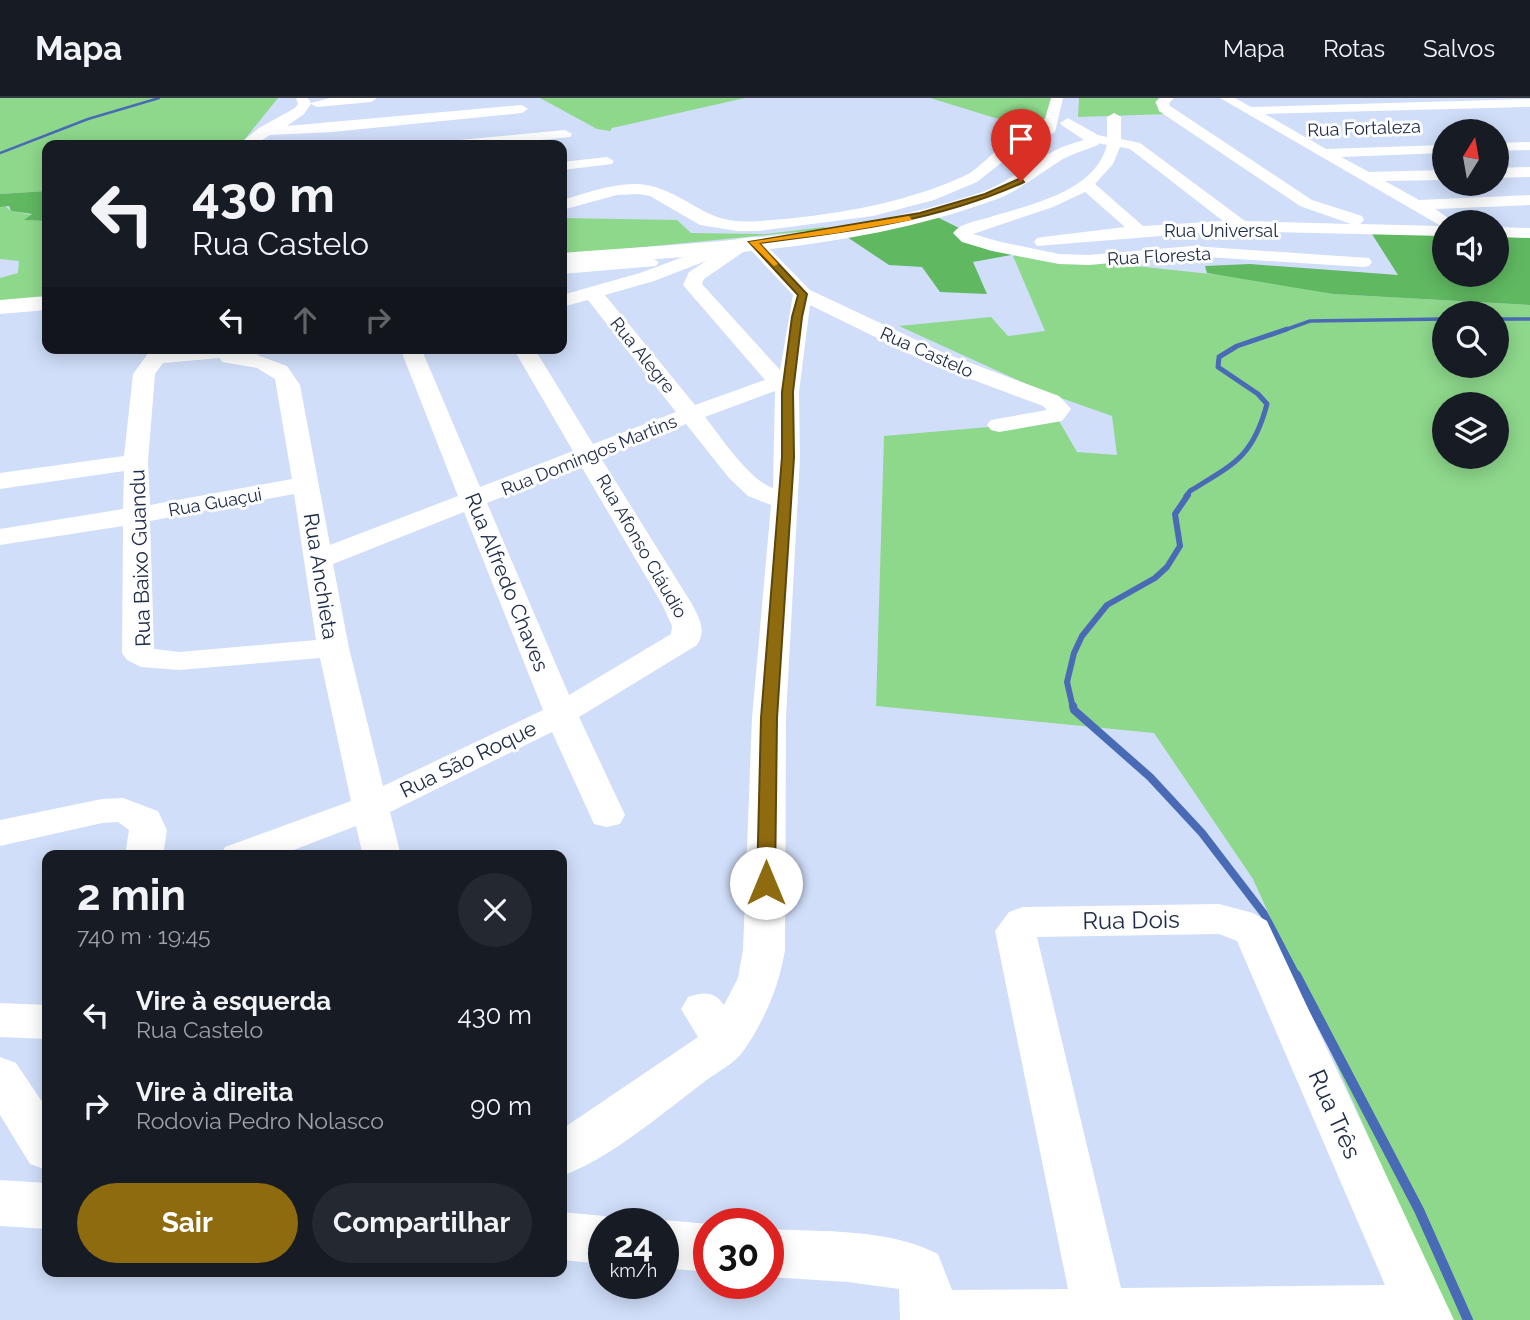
<!DOCTYPE html>
<html lang="pt">
<meta charset="utf-8">
<style>
:root{--surface:#171b24;--page:#242831;--text:#f1f3f6;--muted:#9ea1a6;--line:#363941;--accent:#8f6b10}
body{margin:0;font-family:Raleway,sans-serif;background:var(--page);color:var(--text);height:100vh;display:flex;flex-direction:column;font-size:26px;white-space:nowrap}
*{box-sizing:border-box;margin:0}
p{font-size:23px;color:var(--muted)}
.icon{flex:none;width:38px;height:38px;fill:none;stroke:currentColor;stroke-width:2;stroke-linecap:round;stroke-linejoin:round}
.map{position:relative;flex:1;overflow:hidden}
.side{position:absolute;left:42px;top:752px;width:525px;height:427px;display:flex;flex-direction:column;background:var(--surface);border-radius:14px;box-shadow:0 4px 18px #0003}
.side>*{flex:none}
.hud{position:absolute;left:42px;top:42px;width:525px;height:214px;border-radius:14px;box-shadow:0 4px 18px #0003;background:#171b24;color:var(--text);overflow:hidden}
.needle{width:46px;rotate:11deg}
.fabs{position:absolute;left:1432px;top:21px;display:grid;gap:14px}
.fabs a{display:grid;place-items:center;width:77px;height:77px;border-radius:50%;background:var(--surface);box-shadow:0 4px 18px #0003;font-size:35px}
.speed{position:absolute;left:588px;top:1110px;display:flex;gap:14px;font-size:35px;font-weight:700;text-align:center}
.speed>*{display:grid;place-content:center;width:91px;height:91px;border-radius:50%;background:var(--surface);box-shadow:0 4px 18px #0003;line-height:1}
.speed small{font-size:18px;font-weight:400}
.speed .limit{border:10px solid #d22;background:#fff;color:#111}
.pin{position:absolute;display:grid;place-items:center;width:60px;height:60px;color:#fff;margin:-72px -30px;border-radius:50% 50% 50% 0;rotate:-45deg;box-shadow:0 0 7px #0007}
.pin .icon{rotate:45deg}
.me{position:absolute;width:77px;margin:-38px;rotate:0deg;stroke-linejoin:round;filter:drop-shadow(0 0 5px #0008)}
.turn{display:flex;align-items:center;gap:24px;height:147px;padding:0 35px;font-size:32px}
.turn .icon{width:91px;height:91px;stroke-width:2.5}
.turn b{display:block;font-size:49px;line-height:60px}
.lanes{display:flex;align-items:center;height:66px;padding:0 35px;background:#0003;justify-content:center;gap:35px;direction:ltr}
.lanes .off{opacity:.35}
.round{display:grid;place-items:center;flex:none;width:74px;height:74px;border-radius:37px;background:var(--page)}
.overview{display:flex;align-items:center;justify-content:space-between;height:119px;padding:0 35px}
h1{font-size:42px;font-weight:700;line-height:52px}
.cta{display:flex;gap:14px;margin-top:auto;padding:14px 35px}
.cta a{flex:1;height:80px;border-radius:42px;background:var(--accent);color:#fff;font-size:28px;font-weight:700;line-height:80px;text-align:center}
.cta a+a{background:var(--page);color:var(--text)}
ul{padding:0;list-style:none}
li{display:flex;align-items:center;gap:21px;height:91px;padding:0 35px}
li div{flex:1}
li b{display:block;font-size:26px}
li em{font-style:normal}
header{display:flex;align-items:center;gap:42px;box-sizing:border-box;height:98px;padding:0 35px;background:var(--surface);border-bottom:2px solid var(--line)}
header strong{font-size:33px}
nav{display:flex;gap:38px;margin-inline-start:auto;font-size:24px}
.map>svg:first-child{display:block}
.green{fill:#8ed88c;fill-rule:evenodd}
.forest{fill:#60b861}
.lines{fill:none;stroke-linecap:round;stroke-linejoin:round}
.stream-far5{stroke:#496bb5;stroke-width:2.5}
.stream-far4{stroke:#496bb5;stroke-width:3.5}
.stream-far3{stroke:#496bb5;stroke-width:5}
.stream-far2{stroke:#496bb5;stroke-width:6}
.stream-far1{stroke:#496bb5;stroke-width:8}
.stream{stroke:#496bb5;stroke-width:10}
.minor{fill:#fff;fill-rule:evenodd}
.highway{fill:#fff;fill-rule:evenodd}
.route{fill:#8f6b10;stroke:#5d460a;stroke-width:2}
.slow{fill:#f59e0b}
.labels{text-anchor:middle;dominant-baseline:central;stroke-width:6;stroke-linejoin:round;paint-order:stroke}
.far-street-label{font-size:18px;fill:#202d47;stroke:#fefefe}
.street-label{font-size:21px;fill:#202d47;stroke:#fefefe}
.near-street-label{font-size:24px;fill:#202d47;stroke:#fefefe}
</style>
<header>
<strong>Mapa</strong>
<nav><a>Mapa</a><a>Rotas</a><a>Salvos</a></nav>
</header>
<div class="map">
<svg width="1530" height="1222" viewBox="0 0 1530 1222">
<rect width="100%" height="100%" fill="#d0def9"/>
<!-- green -->
<g class="green">
<path d="M0,0H278L240,47H47V93L0,96Z"/>
<path d="M540,0H745L612,30L610,33L597,31Z"/>
<path d="M930,0H1060L1048,21L1005,23Z"/>
<path d="M1079,0H1159L1155,4L1157,8L1169,16L1078,19Z"/>
<path d="M5,108L11,113L32,117L26,122L47,123V200L0,203V180L18,175L19,163L0,161V109Z"/>
<path d="M562,120L677,122L691,135L766,136L824,129L829,131L562,157Z"/>
<path d="M1022,155L1045,160L1136,156L1126,167L1239,179L1333,196L1530,207V1222H1451L1253,781L1154,635L876,608L884,338L1059,323L1077,354L1117,357L1112,318L1044,294L899,228L991,219L1008,238L1045,233L1013,158ZM1444,215H1496V268H1444ZM1444,306H1496V359H1444Z"/>
</g>
<!-- forest -->
<g class="forest">
<path d="M47,93V123L24,122L32,116L11,113L9,108L0,109V96Z"/>
<path d="M935,118L975,138L1022,155L973,164L987,196L940,194L922,169L889,167L841,135Z"/>
<path d="M1370,133L1444,135V177H1496V137L1530,138V207L1333,196L1207,175L1205,168L1250,166L1398,177Z"/>
</g>
<g class="lines">
<!-- stream-far5 -->
<path class="stream-far5" d="M0,55L88,21L159,0"/>
<!-- stream-far4 -->
<g class="stream-far4">
<path d="M1496,221H1530"/>
<path d="M1282,233L1310,223L1444,221"/>
</g>
<!-- stream-far3 -->
<path class="stream-far3" d="M1186,398L1190,393C1234,366 1253,359 1267,306L1258,296L1218,269L1219,259L1237,248L1287,231"/>
<!-- stream-far2 -->
<path class="stream-far2" d="M1073,610L1067,584L1074,555L1082,538L1107,507L1155,480L1167,469L1180,448L1175,416L1188,397"/>
<!-- stream-far1 -->
<path class="stream-far1" d="M1073,608L1074,612L1150,679L1202,735L1264,816L1297,879"/>
<!-- stream -->
<path class="stream" d="M1296,877L1419,1112L1468,1222"/>
<!-- minor -->
<g class="minor">
<path d="M296,0H308L311,5L330,0H377L371,4L317,9L311,6L304,16L287,28L522,7L528,11L522,15L332,34L270,37L254,47H238L259,30L295,10L298,6Z"/>
<path d="M1051,0H1063L1055,34L1048,38L1041,34Z"/>
<path d="M1160,0H1174L1169,5L1170,8L1312,102L1362,118L1364,122L1360,126L1441,128L1220,0H1235L1251,9L1530,1V9L1265,16L1326,51L1444,47V55L1341,59L1369,74L1444,72V82L1385,83L1419,102L1530,97V107L1435,111L1454,124H1444V138L1223,133L1037,148L1034,144L1037,140L1043,139L1125,129L1085,94L1053,109L973,136L1001,144L1059,156L1089,157L1192,148L1369,160L1372,164L1369,168L1363,169L1192,158L1089,167L1059,166L992,153L962,144L953,135C961,125 976,123 987,120C1027,107 1095,95 1107,47L1088,43L1086,40L1093,36L1107,39V19L1114,15L1121,19V41L1140,45L1245,123L1351,126L1300,108L1159,13L1156,4ZM1120,49L1130,51L1223,123L1143,128L1095,86L1113,66Z"/>
<path d="M565,32L572,36L570,39L491,47H442L449,43Z"/>
<path d="M1040,38L1047,42L1045,45L1021,49L977,84L934,102L873,118L759,133H737L700,127L650,98L638,96L617,97L562,112V102C592,94 629,78 661,91C702,107 709,127 760,123C829,118 899,107 962,79C982,71 994,49 1014,42C1021,39 1032,39 1040,38Z"/>
<path d="M1530,44V52L1496,53V45Z"/>
<path d="M607,59L614,63L612,66L562,72V64Z"/>
<path d="M1530,69V79L1496,80V70Z"/>
<path d="M1496,129L1530,130V140L1496,139Z"/>
<path d="M753,139L759,140L810,192L944,255L1059,298L1071,311L1062,323L999,334L991,332L987,327L991,322L1047,312L1043,308L928,265L810,207L799,294L800,359L786,620L785,852C779,889 764,924 742,955C733,966 716,975 704,984C663,1015 609,1061 562,1078V1031L698,939L681,911L688,899C703,894 714,893 724,907L738,880L743,852L752,620L771,407L748,398L729,380L686,326L601,360L692,506C699,520 707,532 697,547L579,619L625,717L620,726L607,729L594,726L552,634L390,714L401,758H363L356,728L278,758H220L225,749L351,703L320,560L179,572L141,569L127,562L122,555L123,428L0,447V431L123,411L124,373L0,391V375L124,358L133,276L149,254L184,250H271L268,254L257,257L287,268L300,287L330,447L458,398L400,250H421L480,389L573,353L513,250H534L593,346L676,314L588,202L562,209V197L640,175L707,150L713,149L721,153L738,141ZM749,150L793,197L780,272L702,186L704,181ZM706,163L689,174L683,187L765,282L695,307L605,197L654,183ZM220,260L222,264L257,270L275,281L292,381L150,407L148,364L155,276L163,265ZM775,293L773,390C749,382 721,339 705,319ZM581,368L662,506L672,528L671,536L569,597L487,405ZM294,396L316,542L179,554L154,551L150,423ZM464,414L543,612L383,688L349,550L333,466Z"/>
<path d="M650,159L659,164L656,168L562,176V165Z"/>
<path d="M123,700L158,713L167,732L163,758H125L129,732L118,724L102,725L0,748V722L102,701Z"/>
<path d="M1219,806L1253,815L1267,823L1454,1222H900L899,1191L848,1184L768,1179V1131C824,1134 887,1130 938,1156L952,1192L1068,1191L995,833L1009,814L1023,809ZM1219,836L1237,843L1385,1187L1121,1190L1037,839Z"/>
<path d="M0,905L47,907V941L0,939Z"/>
<path d="M0,959L16,965L47,1011V1072L30,1066L0,1017Z"/>
<path d="M0,1082L47,1085V1131L0,1128Z"/>
<path d="M562,1114L604,1118L622,1125H604V1166L562,1162Z"/>
<path d="M663,1122L709,1126V1174L663,1170V1125H655Z"/>
</g>
<!-- highway -->
<g class="highway">
<path d="M1068,20L1098,37L1100,44L1098,47C1086,52 1074,55 1063,61C1040,75 1020,93 994,102C858,152 705,158 562,167V155C702,144 845,140 979,95C1007,86 1028,66 1054,53C1063,48 1074,45 1084,42L1063,28L1060,25Z"/>
<path d="M47,198V212L0,216V202Z"/>
</g>
</g>
<!-- route -->
<path class="route" d="M1021,80L1024,84C941,122 850,134 759,145L807,196L802,219L793,294L794,359L777,620L775,785L773,790H759L757,785L761,620L782,359V294L792,219L798,197L749,144L920,115L985,96Z"/>
<!-- slow -->
<path class="slow" d="M909,118L912,122L837,135L759,145L778,166L774,168L749,144Z"/>
<g class="labels">
<!-- far-street labels -->
<g class="far-street-label">
<text transform="translate(1364 30) rotate(-2)">Rua Fortaleza</text>
<text x="1221" y="132">Rua Universal</text>
<text transform="translate(1159 158) rotate(-3)">Rua Floresta</text>
<text transform="translate(927 254) rotate(24)">Rua Castelo</text>
<text transform="translate(643 257) rotate(51)">Rua Alegre</text>
<text transform="translate(589 357) rotate(-22)">Rua Domingos Martins</text>
<text transform="translate(215 404) rotate(-10)">Rua Guaçui</text>
<text transform="translate(642 448) rotate(60)">Rua Afonso Cláudio</text>
</g>
<!-- street labels -->
<g class="street-label">
<text transform="translate(140 460) rotate(-92)">Rua Baixo Guandu</text>
<text transform="translate(321 478) rotate(81)">Rua Anchieta</text>
<text transform="translate(507 484) rotate(68)">Rua Alfredo Chaves</text>
<text transform="translate(468 661) rotate(-26)">Rua São Roque</text>
</g>
<!-- near-street labels -->
<g class="near-street-label">
<text transform="translate(1131 822) rotate(-1)">Rua Dois</text>
<text transform="translate(1335 1016) rotate(66)">Rua Três</text>
</g>
</g>
</svg>
<div class="fabs">
<a><svg class="needle" viewBox="-14 -14 28 28"><path d="M0-13l5 13h-10z" fill="#e53935"/><path d="M0 13l5-13h-10z" fill="#9ea1a6"/></svg></a>
<a><svg class="icon" aria-label="sound" viewBox="0 0 24 24"><path d="M4 9h4l5-4v14l-5-4H4zM17 9q2 3 0 6"/></svg></a>
<a><svg class="icon" aria-label="search" viewBox="0 0 24 24"><circle cx="10" cy="10" r="6"/><path d="M15 15l6 6"/></svg></a>
<a><svg class="icon" aria-label="layers" viewBox="0 0 24 24"><path d="M12 4l9 5-9 5-9-5zM3 14l9 5 9-5"/></svg></a>
</div>
<div class="speed"><div>24<small>km/h</small></div><div class="limit">30</div></div>
<div class="pin" style="left:1021px;top:83px;background:#d93025"><svg class="icon" aria-label="arrive" viewBox="0 0 24 24"><path d="M6 21V4h12l-3 4 3 4H6"/></svg></div>
<svg class="me" style="left:766px;top:785px" viewBox="-20 -20 40 40"><circle r="19" fill="#fff"/><path d="M0-13L10 11 0 6-10 11z" fill="#8f6b10"/></svg>
<div class="hud">
<div class="turn"><svg class="icon" aria-label="left" viewBox="0 0 24 24"><path d="M17 20v-9H6M10 6l-5 5 5 5"/></svg><div><b>430 m</b>Rua Castelo</div></div>
<div class="lanes"><svg class="icon" aria-label="left" viewBox="0 0 24 24"><path d="M17 20v-9H6M10 6l-5 5 5 5"/></svg><svg class="icon off" aria-label="ahead" viewBox="0 0 24 24"><path d="M12 20V5M6 11l6-6 6 6"/></svg><svg class="icon off" aria-label="right" viewBox="0 0 24 24"><path d="M7 20v-9h11M14 6l5 5-5 5"/></svg></div>
</div>
<section class="side">
<div class="overview"><div><h1>2 min</h1><p>740 m · 19:45</p></div><a class="round"><svg class="icon" aria-label="close" viewBox="0 0 24 24"><path d="M6 6l12 12M18 6L6 18"/></svg></a></div>
<ul>
<li><svg class="icon" aria-label="left" viewBox="0 0 24 24"><path d="M17 20v-9H6M10 6l-5 5 5 5"/></svg><div><b>Vire à esquerda</b><p>Rua Castelo</p></div><em>430 m</em></li>
<li><svg class="icon" aria-label="right" viewBox="0 0 24 24"><path d="M7 20v-9h11M14 6l5 5-5 5"/></svg><div><b>Vire à direita</b><p>Rodovia Pedro Nolasco</p></div><em>90 m</em></li>
</ul>
<div class="cta"><a>Sair</a><a>Compartilhar</a></div>
</section>
</div>
